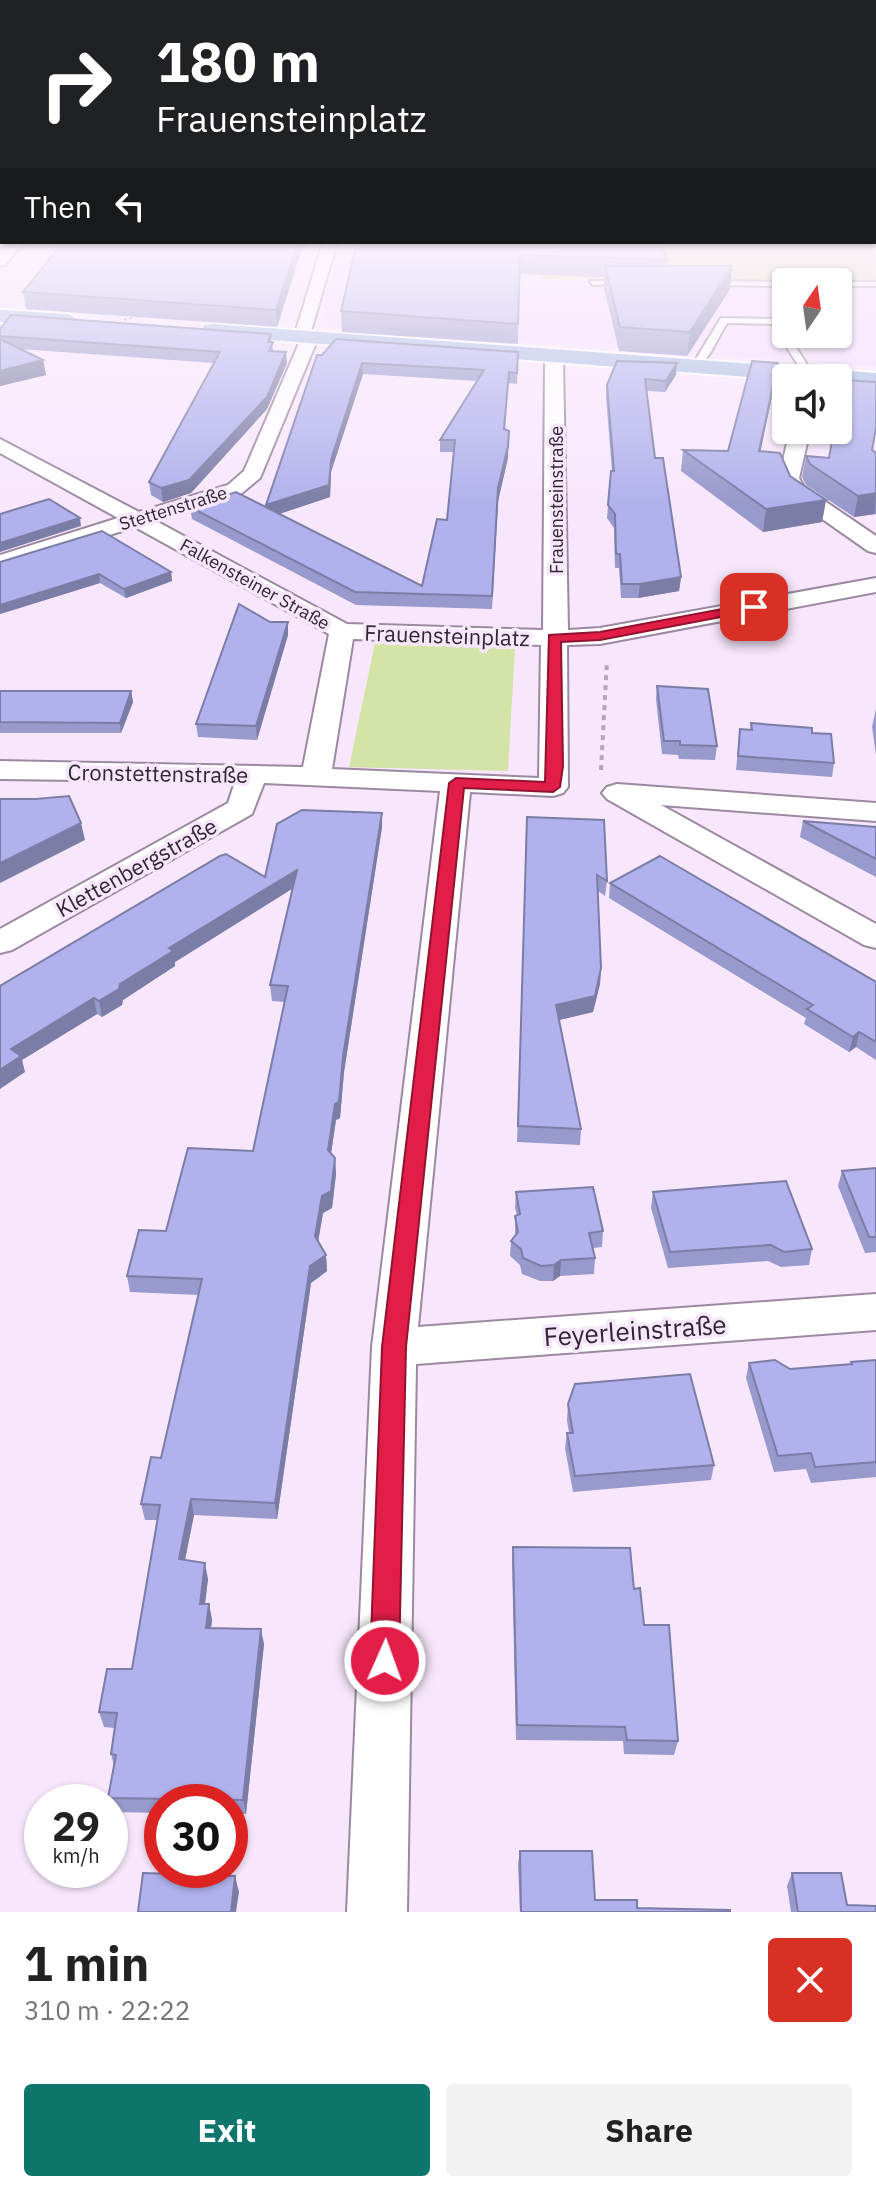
<!DOCTYPE html>
<meta charset="utf-8">
<style>
:root{--surface:#fff;--page:#f2f2f2;--text:#222;--muted:#767676;--accent:#0f766e}
body{margin:0;font-family:"IBM Plex Sans",sans-serif;background:var(--page);color:var(--text);height:100vh;display:flex;flex-direction:column;font-size:30px;white-space:nowrap}
*{box-sizing:border-box;margin:0}
p{font-size:26px;color:var(--muted)}
.icon{flex:none;width:44px;height:44px;fill:none;stroke:currentColor;stroke-width:2;stroke-linecap:round;stroke-linejoin:round}
.map{position:relative;height:1912px;overflow:hidden}
.panel{display:flex;flex-direction:column;background:var(--surface);flex:1}
.panel>*{flex:none}
.hud{position:absolute;left:0px;top:0px;width:876px;height:244px;box-shadow:0 2px 6px #0004;background:#202124;color:#fff;overflow:hidden}
.needle{width:52px;rotate:13deg}
.fabs{position:absolute;left:772px;top:268px;display:grid;gap:16px}
.fabs a{display:grid;place-items:center;width:80px;height:80px;border-radius:8px;background:var(--surface);box-shadow:0 2px 6px #0004;font-size:40px}
.speed{position:absolute;left:24px;top:1784px;display:flex;gap:16px;font-size:40px;font-weight:700;text-align:center}
.speed>*{display:grid;place-content:center;width:104px;height:104px;border-radius:50%;background:var(--surface);box-shadow:0 2px 6px #0004;line-height:1}
.speed small{font-size:20px;font-weight:400}
.speed .limit{border:12px solid #d22;background:#fff;color:#111}
.pin{position:absolute;display:grid;place-items:center;width:68px;height:68px;color:#fff;margin:-34px;border-radius:16px;box-shadow:0 4px 12px #0006}
.me{position:absolute;width:88px;margin:-44px;rotate:2deg;stroke-linejoin:round;filter:drop-shadow(0 0 6px #0008)}
.turn{display:flex;align-items:center;gap:28px;height:168px;padding:0 24px;font-size:36px}
.turn .icon{width:104px;height:104px;stroke-width:2.5}
.turn b{display:block;font-size:56px;line-height:68px}
.then{display:flex;align-items:center;height:76px;padding:0 24px;background:#0003;gap:16px;font-size:30px}
.round{display:grid;place-items:center;flex:none;width:84px;height:84px;border-radius:8px;background:var(--page)}
.overview{display:flex;align-items:center;justify-content:space-between;height:136px;padding:0 24px}
h1{font-size:48px;font-weight:700;line-height:60px}
.action{display:flex;gap:16px;margin-top:auto;padding:16px 24px}
.action a{flex:1;height:92px;border-radius:8px;background:var(--accent);color:#fff;font-size:32px;font-weight:700;line-height:92px;text-align:center}
.action a+a{background:var(--page);color:var(--text)}
.map>svg:first-child{display:block}
.built{fill:#f5dcfd;fill-rule:evenodd}
.green{fill:#d4e4a6}
.lines{fill:none;stroke-linecap:round;stroke-linejoin:round}
.lane-casing{stroke:#9b89a0;stroke-width:4}
.street-casing{stroke:#9b89a0;stroke-width:4}
.primary-casing{stroke:#fff;stroke-width:4}
.path-far1{stroke:#b4a7b8;stroke-width:2;stroke-dasharray:3 3;stroke-linecap:butt}
.path{stroke:#b4a7b8;stroke-width:4;stroke-dasharray:5 5;stroke-linecap:butt}
.lane{fill:#fff;fill-rule:evenodd}
.street{fill:#fff;fill-rule:evenodd}
.primary{fill:#a6bce2;fill-rule:evenodd}
.wall{fill:#9899cc;fill-rule:evenodd}
.shaded-wall{fill:#7c7da6}
.building{fill:#b1b2ed;stroke:#7c7da6;stroke-width:2}
.route{fill:#e11d48;stroke:#92132f;stroke-width:2}
.labels{text-anchor:middle;dominant-baseline:central;stroke-width:7;stroke-linejoin:round;paint-order:stroke}
.far-street-label{font-size:18px;fill:#2e2730;stroke:#f8e7fc}
.street-label{font-size:22px;fill:#2e2730;stroke:#f8e7fc}
.near-street-label{font-size:26px;fill:#2e2730;stroke:#f8e7fc}
</style>
<div class="map">
<svg width="876" height="1912" viewBox="0 0 876 1912">
<rect width="100%" height="100%" fill="#f8e7fc"/>
<!-- built -->
<path class="built" d="M343,242H532L535,279L876,281V367L319,326ZM786,282H838V334H786Z"/>
<!-- green -->
<g class="green">
<path d="M874,235L876,281L542,279L537,242H874Z"/>
<path d="M375,643L515,647L508,771L349,767Z"/>
</g>
<g class="lines">
<!-- lane casing -->
<g class="lane-casing">
<g id="lane">
<path d="M590,281H627L631,283L593,285Z"/>
<path d="M706,281H709L788,282L786,286L709,285Z"/>
<path d="M836,282H876V286H838Z"/>
<path d="M721,318L778,319L813,374L805,376L772,324L727,323L709,355L697,367H691Z"/>
</g>
</g>
<!-- street casing -->
<g class="street-casing">
<g id="street">
<path d="M9,242H24L5,265L0,266V253Z"/>
<path d="M323,242H337L309,338L316,343L260,478L242,493L156,521L347,624L543,630L545,361L554,356L563,361L568,630L600,628L876,578V592L600,644L567,645L568,787L563,793L553,796L470,792L418,1327L876,1294V1330L416,1364L407,1912H347L372,1347L440,791L264,783L252,814L12,950L0,953V929L228,803L235,782L0,779V761L303,767L329,634L135,527L0,569V555L118,518L0,453V439L139,512L228,485L244,471L300,341L294,337ZM353,639L541,645L539,778L332,769Z"/>
<path d="M790,430H810L799,478L804,487L876,536V553L868,551L788,495L779,478Z"/>
<path d="M617,784L876,803V821L661,805L876,924V948L864,945L607,799L602,793L607,787Z"/>
</g>
</g>
<!-- primary casing -->
<g class="primary-casing">
<g id="primary">
<path d="M0,310L68,314L79,320L68,326L0,322Z"/>
<path d="M212,324L876,373V387L838,384V378L786,380L204,335L201,330L204,325Z"/>
</g>
</g>
<!-- path-far1 -->
<g class="path-far1">
<path d="M39,247H65"/>
<path d="M124,320L138,316"/>
</g>
<!-- path -->
<path class="path" d="M601,770L607,660"/>
<!-- lane -->
<use href="#lane" class="lane"/>
<!-- street -->
<use href="#street" class="street"/>
<!-- primary -->
<use href="#primary" class="primary"/>
</g>
<!-- wall -->
<g class="wall">
<path d="M63,242H309L301,251L277,327L26,309L23,292Z"/>
<path d="M357,242L667,260L666,266L730,289L687,356L619,351L604,288V277L519,274L518,344L342,332L341,311Z"/>
<path d="M0,329L271,334L273,351L287,363L267,409L191,493L163,502L151,495L149,482L214,363L20,349L43,360L46,375L0,386Z"/>
<path d="M518,352L517,384L508,383L505,429L509,431L508,458L498,501L492,609L356,605L192,519L190,507H266L322,355ZM363,374L477,381L440,440V452H454L447,520L422,586L279,514L330,497L331,472Z"/>
<path d="M676,375L665,392L646,391L655,458L681,577L679,591L638,598H621L619,568H615L614,528L607,518L611,471H612L606,397L607,385Z"/>
<path d="M775,382L760,451L790,476L826,500L822,522L763,532L681,471L683,450L728,451Z"/>
<path d="M872,450L876,453V514L854,517L806,485L802,477L806,456L829,458Z"/>
<path d="M0,562L171,572L172,581L126,598L100,583L0,614Z"/>
<path d="M270,622L288,635L257,740L198,737L196,724Z"/>
<path d="M657,686L717,746L715,760L679,759L678,755L662,754L656,699Z"/>
<path d="M0,691H131L133,702L121,733H0Z"/>
<path d="M876,709V755L872,727Z"/>
<path d="M751,723L834,763L832,777L736,770L740,729L750,730Z"/>
<path d="M527,817L607,881L605,896L598,891L601,968L600,984L593,1012L559,1020L581,1129L580,1145L517,1142Z"/>
<path d="M803,821L876,827V877L800,837Z"/>
<path d="M382,827L344,1072L340,1118L336,1120L331,1153L335,1158L336,1174L332,1208L323,1213L318,1242L326,1255L327,1271L311,1283L277,1519L194,1515L185,1560L208,1579L205,1604H209L212,1620L211,1628L264,1644L246,1814H230V1802H162V1813L113,1812L108,1798L114,1766L111,1754L115,1728L104,1727L99,1712L132,1669L157,1520H145L141,1504L161,1458L199,1295L130,1292L127,1276L166,1231L253,1151L285,1002L272,1001L270,985L292,889L175,962V966L123,1000L122,1005L102,1017L97,1014L22,1060L25,1072L0,986Z"/>
<path d="M610,883L876,982V1060L856,1047L849,1052L804,1024L806,1018L609,898Z"/>
<path d="M876,1168V1252L865,1253L838,1186L842,1171Z"/>
<path d="M516,1192L603,1231L602,1247L593,1248L595,1258L594,1274L560,1276L553,1281H540L522,1274L520,1265L510,1256L511,1241L515,1235V1216L517,1215L515,1208Z"/>
<path d="M653,1192L812,1249L809,1265L781,1267L768,1261L668,1268L651,1208Z"/>
<path d="M876,1360V1477L811,1483L806,1469L774,1472L746,1378L749,1363L790,1369L850,1365L851,1362Z"/>
<path d="M568,1404L714,1465L711,1480L573,1492L565,1448L567,1433H569L567,1420Z"/>
<path d="M513,1547L634,1589L678,1741L674,1755L624,1754L623,1741L516,1740L512,1562Z"/>
<path d="M520,1851L595,1900L637,1908L730,1912H520L518,1864Z"/>
<path d="M792,1873L847,1905L876,1912H791L787,1886Z"/>
</g>
<!-- shaded-wall -->
<g class="shaded-wall">
<path d="M298,242H309L301,251L277,327L276,310Z"/>
<path d="M732,266L730,289L687,356L690,332Z"/>
<path d="M286,352L287,363L267,409L191,493L163,502L161,488Z"/>
<path d="M43,360L46,375L0,386V371Z"/>
<path d="M362,363L363,374L331,472L330,497L267,518L266,505L331,460Z"/>
<path d="M677,363L676,375L665,392L666,381Z"/>
<path d="M778,363L775,382L756,473L759,451Z"/>
<path d="M508,446V458L498,501L492,609L498,488Z"/>
<path d="M876,493L875,514L854,517L858,496Z"/>
<path d="M826,500L822,522L763,532L766,509Z"/>
<path d="M80,518L81,526L0,552V543Z"/>
<path d="M171,572L172,581L126,598L124,589Z"/>
<path d="M99,574L100,583L0,614V605Z"/>
<path d="M681,577L679,591L638,598L640,584Z"/>
<path d="M288,622V635L257,740L256,726Z"/>
<path d="M131,691L133,702L121,733L120,723Z"/>
<path d="M382,813V827L344,1072L340,1118L336,1120L329,1167L328,1150Z"/>
<path d="M81,823L85,840L0,883V863Z"/>
<path d="M297,870L298,885L175,962V966L123,1000L122,1005L102,1017L99,1001L120,984L169,948Z"/>
<path d="M601,968L600,984L593,1012L555,1021L556,1005Z"/>
<path d="M94,998L97,1014L22,1060L25,1072L0,1089V1070L11,1049Z"/>
<path d="M859,1032L856,1047L849,1052L853,1037Z"/>
<path d="M335,1158L336,1174L332,1208L323,1213L316,1253L315,1236L322,1196Z"/>
<path d="M326,1255L327,1271L311,1283L277,1519L275,1503L310,1266Z"/>
<path d="M561,1260L560,1276L553,1281L554,1265Z"/>
<path d="M191,1499L194,1515L182,1574L179,1559Z"/>
<path d="M205,1563L208,1579L203,1619L200,1604Z"/>
<path d="M209,1604L212,1620L209,1644L206,1628Z"/>
<path d="M261,1629L264,1644L246,1814L243,1800Z"/>
<path d="M235,1876L239,1892L236,1912H231Z"/>
</g>
<!-- building -->
<g class="building">
<path d="M63,242H298L276,310L23,292Z"/>
<path d="M357,242H660L667,260L520,255L518,324L341,311Z"/>
<path d="M605,266H732L690,332L620,327Z"/>
<path d="M11,315L271,334L268,342H273L269,351L286,352L267,397L189,480L161,488L149,482L220,352L0,336V329Z"/>
<path d="M0,339L43,360L0,371Z"/>
<path d="M336,339L518,352L517,373L509,372L504,429L509,431L508,446L498,488L492,596L355,592L190,507L236,492L422,586L437,519L447,520L455,440H440L484,370L362,363L331,460L329,485L266,505L317,355H322Z"/>
<path d="M617,361L677,363L666,381L645,379L655,458H663L681,577L640,584H622L620,554H616L615,514L608,505L611,471H614L607,385Z"/>
<path d="M752,361L778,363L759,451L780,453L790,476L826,500L766,509L683,450L728,451Z"/>
<path d="M844,380L876,382V428L872,450L876,453V493L858,496L810,464L806,456L829,458L834,430H838V410Z"/>
<path d="M49,499L80,518L0,543V514Z"/>
<path d="M102,531L171,572L124,589L99,574L0,605V562Z"/>
<path d="M239,604L270,622H288L256,726L196,724Z"/>
<path d="M657,686L708,689L717,746L680,745V741H664Z"/>
<path d="M0,691H131L120,723L0,722Z"/>
<path d="M751,723L812,728V733L831,734L834,763L738,756L740,729L752,730Z"/>
<path d="M69,796L81,823L0,863V799H36Z"/>
<path d="M302,810L382,813L343,1056L339,1102L335,1104L328,1150L335,1158L331,1191L322,1196L315,1236L326,1255L310,1266L275,1503L191,1499L179,1559L205,1563L200,1604H209L206,1628L261,1629L243,1800L108,1798L116,1755L111,1754L117,1713L99,1712L107,1669H132L160,1505L141,1504L151,1457L161,1458L202,1279L127,1276L139,1230L166,1231L188,1148L253,1151L288,986L270,985L297,870L169,948L173,951L120,984L119,989L99,1001L94,998L11,1049L21,1056L0,1070V986L220,856L226,854L265,877L277,824Z"/>
<path d="M527,817L604,820L607,881L597,875L601,968L595,996L556,1005L581,1129L518,1126Z"/>
<path d="M803,821L876,827V859Z"/>
<path d="M660,856L876,982V1042L859,1032L853,1037L807,1009L813,1005L610,883Z"/>
<path d="M876,1168V1237H869L842,1171Z"/>
<path d="M786,1181L812,1249L784,1252L771,1245L670,1252L653,1192Z"/>
<path d="M593,1187L603,1231L589,1233L595,1258L561,1260L554,1265L541,1266L523,1258L521,1249L511,1241L518,1232L515,1216L520,1214L516,1192Z"/>
<path d="M775,1360L790,1369L852,1364L851,1362L876,1360V1462L815,1467L811,1453L778,1456L749,1363Z"/>
<path d="M690,1374L714,1465L575,1476L567,1433H573L568,1404L575,1384Z"/>
<path d="M513,1547L630,1548L634,1589L640,1588L644,1625H669L678,1741L627,1740L625,1727L517,1725Z"/>
<path d="M520,1851H592L595,1900H637V1908L730,1910V1912H521Z"/>
<path d="M143,1873L235,1876L231,1912H138Z"/>
<path d="M792,1873H841L847,1905L876,1906V1912H798Z"/>
</g>
<!-- sky -->
<linearGradient id="sky" x2="0" y2="1"><stop stop-color="#7dc0e5"/><stop offset="0.47" stop-color="#fcf4fe"/><stop offset="1" stop-color="#fcf4fe" stop-opacity="0"/></linearGradient>
<rect width="876" height="503" fill="url(#sky)"/>
<!-- route -->
<path class="route" d="M754,603L758,605V610L600,640L561,642L563,766L560,787L553,792L464,788L406,1347L399,1661L395,1671L385,1675L374,1671L370,1661L382,1347L449,783L456,778L545,782L549,635L600,632Z"/>
<g class="labels">
<!-- far-street labels -->
<g class="far-street-label">
<text transform="translate(556 500) rotate(-90)">Frauensteinstraße</text>
<text transform="translate(173 508) rotate(-17)">Stettenstraße</text>
<text transform="translate(255 584) rotate(29)">Falkensteiner Straße</text>
</g>
<!-- street labels -->
<g class="street-label">
<text transform="translate(447 635) rotate(2)">Frauensteinplatz</text>
<text transform="translate(158 773) rotate(1)">Cronstettenstraße</text>
<text transform="translate(136 867) rotate(-29)">Klettenbergstraße</text>
</g>
<!-- near-street labels -->
<g class="near-street-label">
<text transform="translate(635 1330) rotate(-4)">Feyerleinstraße</text>
</g>
</g>
</svg>
<div class="fabs">
<a><svg class="needle" viewBox="-14 -14 28 28"><path d="M0-13l5 13h-10z" fill="#e53935"/><path d="M0 13l5-13h-10z" fill="#767676"/></svg></a>
<a><svg class="icon" aria-label="sound" viewBox="0 0 24 24"><path d="M4 9h4l5-4v14l-5-4H4zM17 9q2 3 0 6"/></svg></a>
</div>
<div class="speed"><div>29<small>km/h</small></div><div class="limit">30</div></div>
<div class="pin" style="left:754px;top:607px;background:#d93025"><svg class="icon" aria-label="arrive" viewBox="0 0 24 24"><path d="M6 21V4h12l-3 4 3 4H6"/></svg></div>
<svg class="me" style="left:385px;top:1661px" viewBox="-20 -20 40 40"><circle r="17" fill="#e11d48" stroke="#fff" stroke-width="3"/><path d="M0-11L8 9 0 5-8 9z" fill="#fff"/></svg>
<div class="hud">
<div class="turn"><svg class="icon" aria-label="right" viewBox="0 0 24 24"><path d="M7 20v-9h11M14 6l5 5-5 5"/></svg><div><b>180 m</b>Frauensteinplatz</div></div>
<div class="then">Then<svg class="icon" aria-label="left" viewBox="0 0 24 24"><path d="M17 20v-9H6M10 6l-5 5 5 5"/></svg></div>
</div>
</div>
<section class="panel">
<div class="overview"><div><h1>1 min</h1><p>310 m · 22:22</p></div><a class="round" style="background:#d93025;color:#fff"><svg class="icon" aria-label="close" viewBox="0 0 24 24"><path d="M6 6l12 12M18 6L6 18"/></svg></a></div>
<div class="action"><a>Exit</a><a>Share</a></div>
</section>
